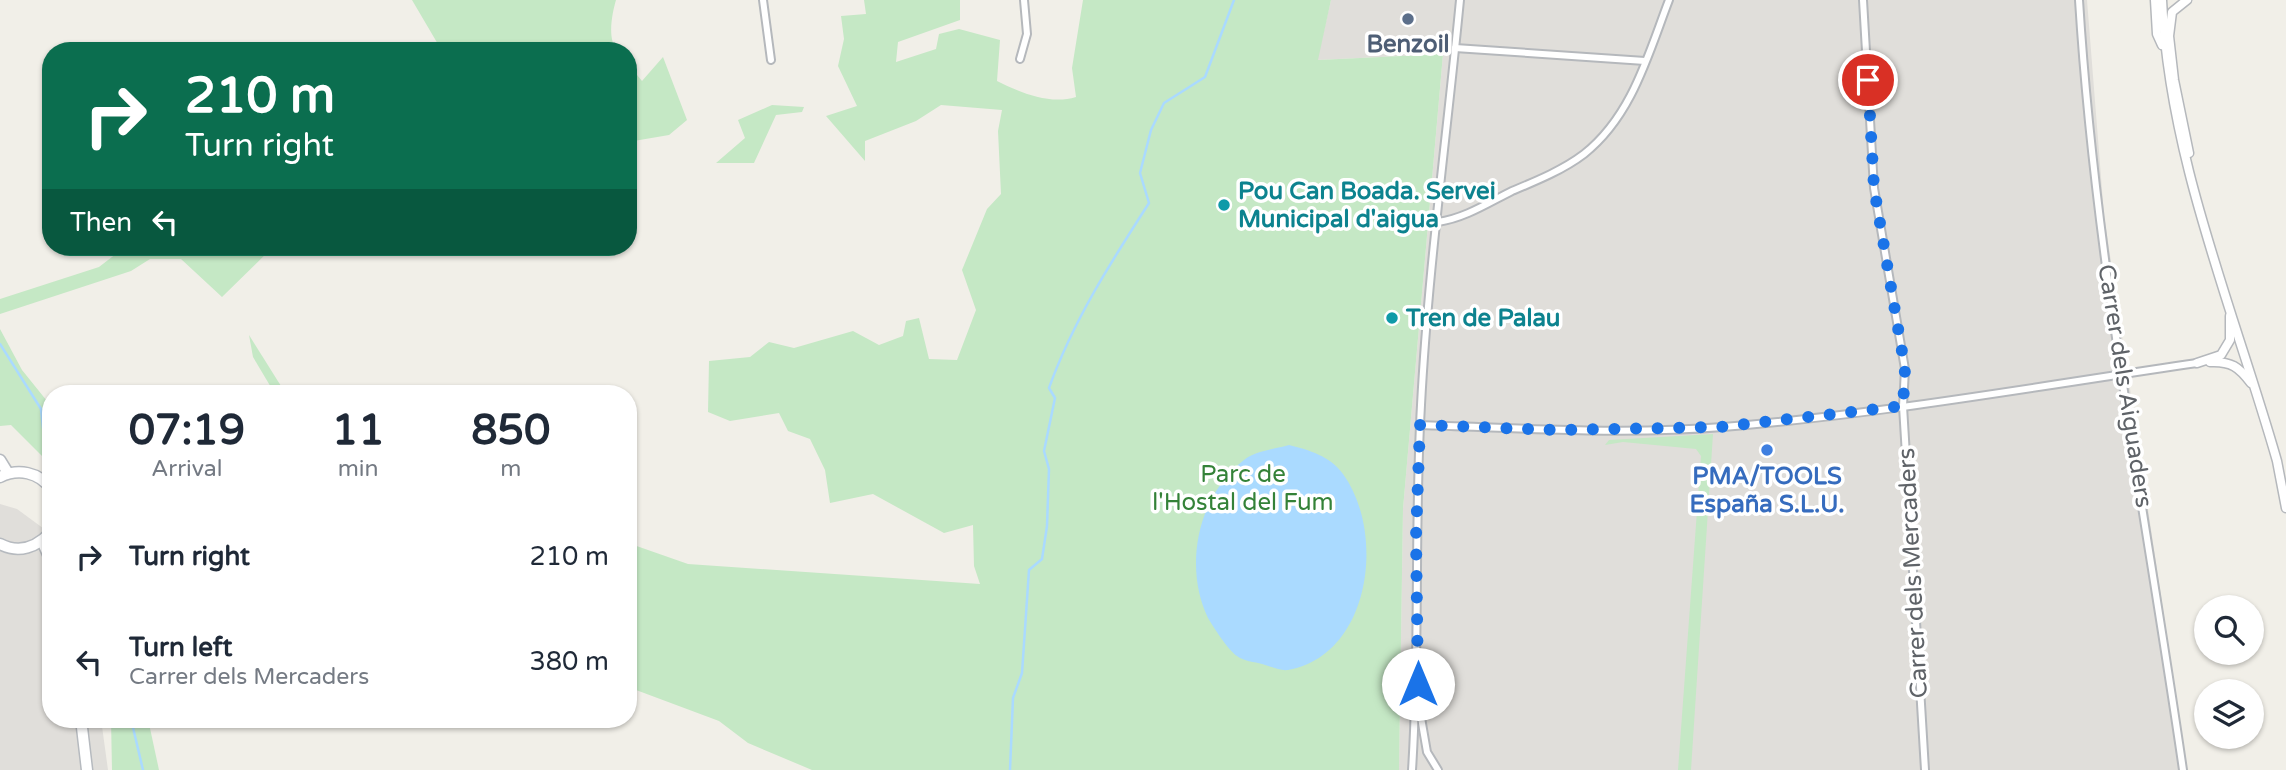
<!DOCTYPE html>
<meta charset="utf-8">
<style>
:root{--surface:#fff;--page:#f6f6f7;--text:#1f2937;--muted:#747a83}
body{margin:0;font-family:"Varela Round",sans-serif;background:var(--page);color:var(--text);height:100vh;display:flex;flex-direction:column;font-size:26px;white-space:nowrap}
*{box-sizing:border-box;margin:0}
p{font-size:23px;color:var(--muted)}
.icon{flex:none;width:38px;height:38px;fill:none;stroke:currentColor;stroke-width:2;stroke-linecap:round;stroke-linejoin:round}
.map{position:relative;flex:1;overflow:hidden}
.side{position:absolute;left:42px;top:385px;width:595px;height:343px;display:flex;flex-direction:column;background:var(--surface);border-radius:28px;box-shadow:0 2px 5px #0004}
.side>*{flex:none}
.hud{position:absolute;left:42px;top:42px;width:595px;height:214px;border-radius:28px;box-shadow:0 2px 5px #0004;background:#0b6e4f;color:#fff;overflow:hidden}
.tools{position:absolute;left:2194px;top:595px;display:grid;gap:14px}
.tools a{display:grid;place-items:center;width:70px;height:70px;border-radius:50%;background:var(--surface);box-shadow:0 2px 5px #0004;font-size:35px}
.pin{position:absolute;display:grid;place-items:center;width:60px;height:60px;color:#fff;margin:-30px;border:4px solid #fff;border-radius:50%;box-shadow:0 2px 7px #0007}
.me{position:absolute;width:77px;margin:-38px;rotate:0deg;stroke-linejoin:round;filter:drop-shadow(0 0 5px #0008)}
.turn{display:flex;align-items:center;gap:24px;height:147px;padding:0 28px;font-size:32px}
.turn .icon{width:91px;height:91px;stroke-width:2.5}
.turn b{display:block;font-size:49px;line-height:60px}
.then{display:flex;align-items:center;height:66px;padding:0 28px;background:#0003;gap:14px;font-size:26px}
.eta{display:flex;justify-content:space-evenly;align-items:center;height:119px;text-align:center}
.eta b{font-size:42px;font-weight:800;line-height:49px}
ul{padding:0;list-style:none}
li{display:flex;align-items:center;gap:21px;height:105px;padding:0 28px}
li div{flex:1}
li b{display:block;font-size:26px}
li em{font-style:normal}
.map>svg:first-child{display:block}
.industrial{fill:#e0deda}
.green{fill:#c5e8c5}
.water{fill:#aadaff}
.lines{fill:none;stroke-linecap:round;stroke-linejoin:round}
.stream{stroke:#aadaff;stroke-width:2.5}
.minor-casing{stroke:#b5b8bc;stroke-width:10}
.tertiary-casing{stroke:#b5b8bc;stroke-width:11}
.secondary-casing{stroke:#b6babf;stroke-width:13}
.minor{stroke:#fff;stroke-width:6}
.tertiary{stroke:#fff;stroke-width:8}
.secondary{stroke:#fff;stroke-width:10}
.route{stroke:#1a73e8;stroke-width:12;stroke-dasharray:0 21.6}
.service-dot{fill:#5c6f8a;stroke:#fff;stroke-width:2.5}
.culture-dot{fill:#0f9aa8;stroke:#fff;stroke-width:2.5}
.shop-dot{fill:#3f7fe0;stroke:#fff;stroke-width:2.5}
.labels{text-anchor:middle;dominant-baseline:central;stroke-width:7;stroke-linejoin:round;paint-order:stroke}
.service-label{font-size:24px;font-weight:bold;fill:#4e5e75;stroke:#fff}
.culture-label{font-size:24px;font-weight:bold;fill:#0d838f;stroke:#fff;text-anchor:start}
.street-label{font-size:24px;fill:#5f6368;stroke:#fff}
.park-label{font-size:24px;fill:#348238;stroke:#fff}
.shop-label{font-size:24px;font-weight:bold;fill:#366cbe;stroke:#fff}
</style>
<div class="map">
<svg width="2286" height="770" viewBox="0 0 2286 770">
<rect width="100%" height="100%" fill="#f1efe8"/>
<!-- industrial -->
<g class="industrial">
<path d="M1331,0H2087L2104,215L2187,770H1399L1403,509L1443,54L1317,60Z"/>
<path d="M0,504L17,509L51,534V719H101L108,770H0Z"/>
</g>
<!-- green -->
<g class="green">
<path d="M412,0H616C612,14 607,38 617,51H442Z"/>
<path d="M864,0H960V20L898,42L896,62L936,49L939,34L959,29L1000,40L997,81C1021,93 1050,105 1076,97L1072,68L1083,0H1331L1318,60L1443,54L1403,509L1399,770H812L748,743L719,721L628,687V543L688,564L980,584L974,566L973,525L944,533L873,494L830,503L825,470L810,439L788,431L779,413L730,421L708,412L709,361L750,357L769,342L794,348L853,331L879,345L903,336L906,321L919,318L929,359L957,360L976,310L962,270L987,209L1001,194L998,131L1002,110L941,105L916,121L865,141V161L826,116L857,106L838,66L844,39L841,16L866,14Z"/>
<path d="M663,57L687,120L669,135L628,142V64L642,81Z"/>
<path d="M772,105L804,107L802,112L776,115L754,163H716L745,138L738,120Z"/>
<path d="M125,247H273L222,297L181,259H150L131,271L0,314V299L99,267Z"/>
<path d="M0,329L22,370L51,406V465L11,425L0,426Z"/>
<path d="M249,335L286,394H275L253,357Z"/>
<path d="M1713,434L1691,770H1678L1701,456L1696,449L1623,442L1605,445L1609,440Z"/>
<path d="M111,719H148L159,770H112Z"/>
</g>
<!-- water -->
<path class="water" d="M1289,445C1309,450 1330,456 1343,474C1386,533 1371,655 1288,670C1280,671 1270,666 1262,664C1255,662 1243,661 1237,656C1228,650 1214,628 1208,618C1183,566 1198,495 1244,460C1254,451 1275,449 1289,445Z"/>
<g class="lines">
<!-- stream -->
<g class="stream">
<path d="M0,344L41,409L43,428L51,440"/>
<path d="M131,719L143,770"/>
<path d="M1010,770L1013,698L1022,673L1029,570L1042,559L1047,526L1049,469L1044,451L1055,398L1049,388C1073,321 1111,262 1149,203L1140,173L1151,130L1164,103L1205,77L1234,0"/>
</g>
<!-- minor casing -->
<g class="minor-casing">
<g id="minor">
<path d="M763,0L771,60"/>
<path d="M1863,0L1874,188L1905,369L1903,406L1925,770"/>
<path d="M2079,0C2095,259 2146,514 2183,770"/>
<path d="M1455,48L1645,61"/>
<path d="M1020,59L1027,34L1024,0"/>
<path d="M1438,222C1465,218 1488,203 1512,191C1536,181 1563,170 1584,154C1632,116 1648,55 1669,0"/>
<path d="M1420,425C1521,428 1623,435 1723,427C1882,414 2039,386 2197,363"/>
<path d="M1419,706L1427,752L1438,770"/>
<path d="M1412,770C1420,649 1414,527 1421,405C1428,270 1447,135 1460,0"/>
</g>
</g>
<!-- tertiary casing -->
<g class="tertiary-casing">
<g id="tertiary">
<path d="M2155,0L2157,34L2162,45"/>
<path d="M2162,0C2169,159 2234,310 2277,461L2286,508"/>
<path d="M2187,0L2172,12L2169,36L2174,80L2189,153"/>
<path d="M2210,362C2231,361 2239,367 2251,383"/>
<path d="M2197,363L2221,355L2230,340V316"/>
</g>
</g>
<!-- secondary casing -->
<g class="secondary-casing">
<g id="secondary">
<path d="M0,460L8,473"/>
<path d="M0,477C18,468 39,472 51,489"/>
<path d="M42,541L51,561"/>
<path d="M0,544C19,554 37,547 51,532"/>
<path d="M81,719L87,770"/>
</g>
</g>
<!-- minor -->
<use href="#minor" class="minor"/>
<!-- tertiary -->
<use href="#tertiary" class="tertiary"/>
<!-- secondary -->
<use href="#secondary" class="secondary"/>
</g>
<g class="lines">
<!-- route -->
<path class="route" d="M1418,684L1416,536L1420,425L1558,430L1720,427L1903,406L1905,369L1874,188L1868,80"/>
</g>
<!-- markers -->
<circle class="service-dot" cx="1408" cy="19" r="7"/>
<g class="culture-dot">
<circle cx="1224" cy="205" r="7"/>
<circle cx="1392" cy="318" r="7"/>
</g>
<circle class="shop-dot" cx="1767" cy="450" r="7"/>
<g class="labels">
<!-- service labels -->
<g class="service-label">
<text x="1408" y="44">Benzoil</text>
</g>
<!-- culture labels -->
<g class="culture-label">
<text x="1238" y="191">Pou Can Boada. Servei<tspan x="1238" dy="28">Municipal d'aigua</tspan></text>
<text x="1406" y="318">Tren de Palau</text>
</g>
<!-- street labels -->
<g class="street-label">
<text transform="translate(2125 386) rotate(81)">Carrer dels Aiguaders</text>
<text transform="translate(1913 573) rotate(-93)">Carrer dels Mercaders</text>
</g>
<!-- park labels -->
<g class="park-label">
<text x="1243" y="474">Parc de<tspan x="1243" dy="28">l'Hostal del Fum</tspan></text>
</g>
<!-- shop labels -->
<g class="shop-label">
<text x="1767" y="476">PMA/TOOLS<tspan x="1767" dy="28">España S.L.U.</tspan></text>
</g>
</g>
</svg>
<div class="tools">
<a><svg class="icon" aria-label="search" viewBox="0 0 24 24"><circle cx="10" cy="10" r="6"/><path d="M15 15l6 6"/></svg></a>
<a><svg class="icon" aria-label="layers" viewBox="0 0 24 24"><path d="M12 4l9 5-9 5-9-5zM3 14l9 5 9-5"/></svg></a>
</div>
<div class="pin" style="left:1868px;top:80px;background:#d93025"><svg class="icon" aria-label="arrive" viewBox="0 0 24 24"><path d="M6 21V4h12l-3 4 3 4H6"/></svg></div>
<svg class="me" style="left:1418px;top:684px" viewBox="-20 -20 40 40"><circle r="19" fill="#fff"/><path d="M0-13L10 11 0 6-10 11z" fill="#1a73e8"/></svg>
<div class="hud">
<div class="turn"><svg class="icon" aria-label="right" viewBox="0 0 24 24"><path d="M7 20v-9h11M14 6l5 5-5 5"/></svg><div><b>210 m</b>Turn right</div></div>
<div class="then">Then<svg class="icon" aria-label="left" viewBox="0 0 24 24"><path d="M17 20v-9H6M10 6l-5 5 5 5"/></svg></div>
</div>
<section class="side">
<div class="eta">
<div><b>07:19</b><p>Arrival</p></div>
<div><b>11</b><p>min</p></div>
<div><b>850</b><p>m</p></div>
</div>
<ul>
<li><svg class="icon" aria-label="right" viewBox="0 0 24 24"><path d="M7 20v-9h11M14 6l5 5-5 5"/></svg><div><b>Turn right</b></div><em>210 m</em></li>
<li><svg class="icon" aria-label="left" viewBox="0 0 24 24"><path d="M17 20v-9H6M10 6l-5 5 5 5"/></svg><div><b>Turn left</b><p>Carrer dels Mercaders</p></div><em>380 m</em></li>
</ul>
</section>
</div>
